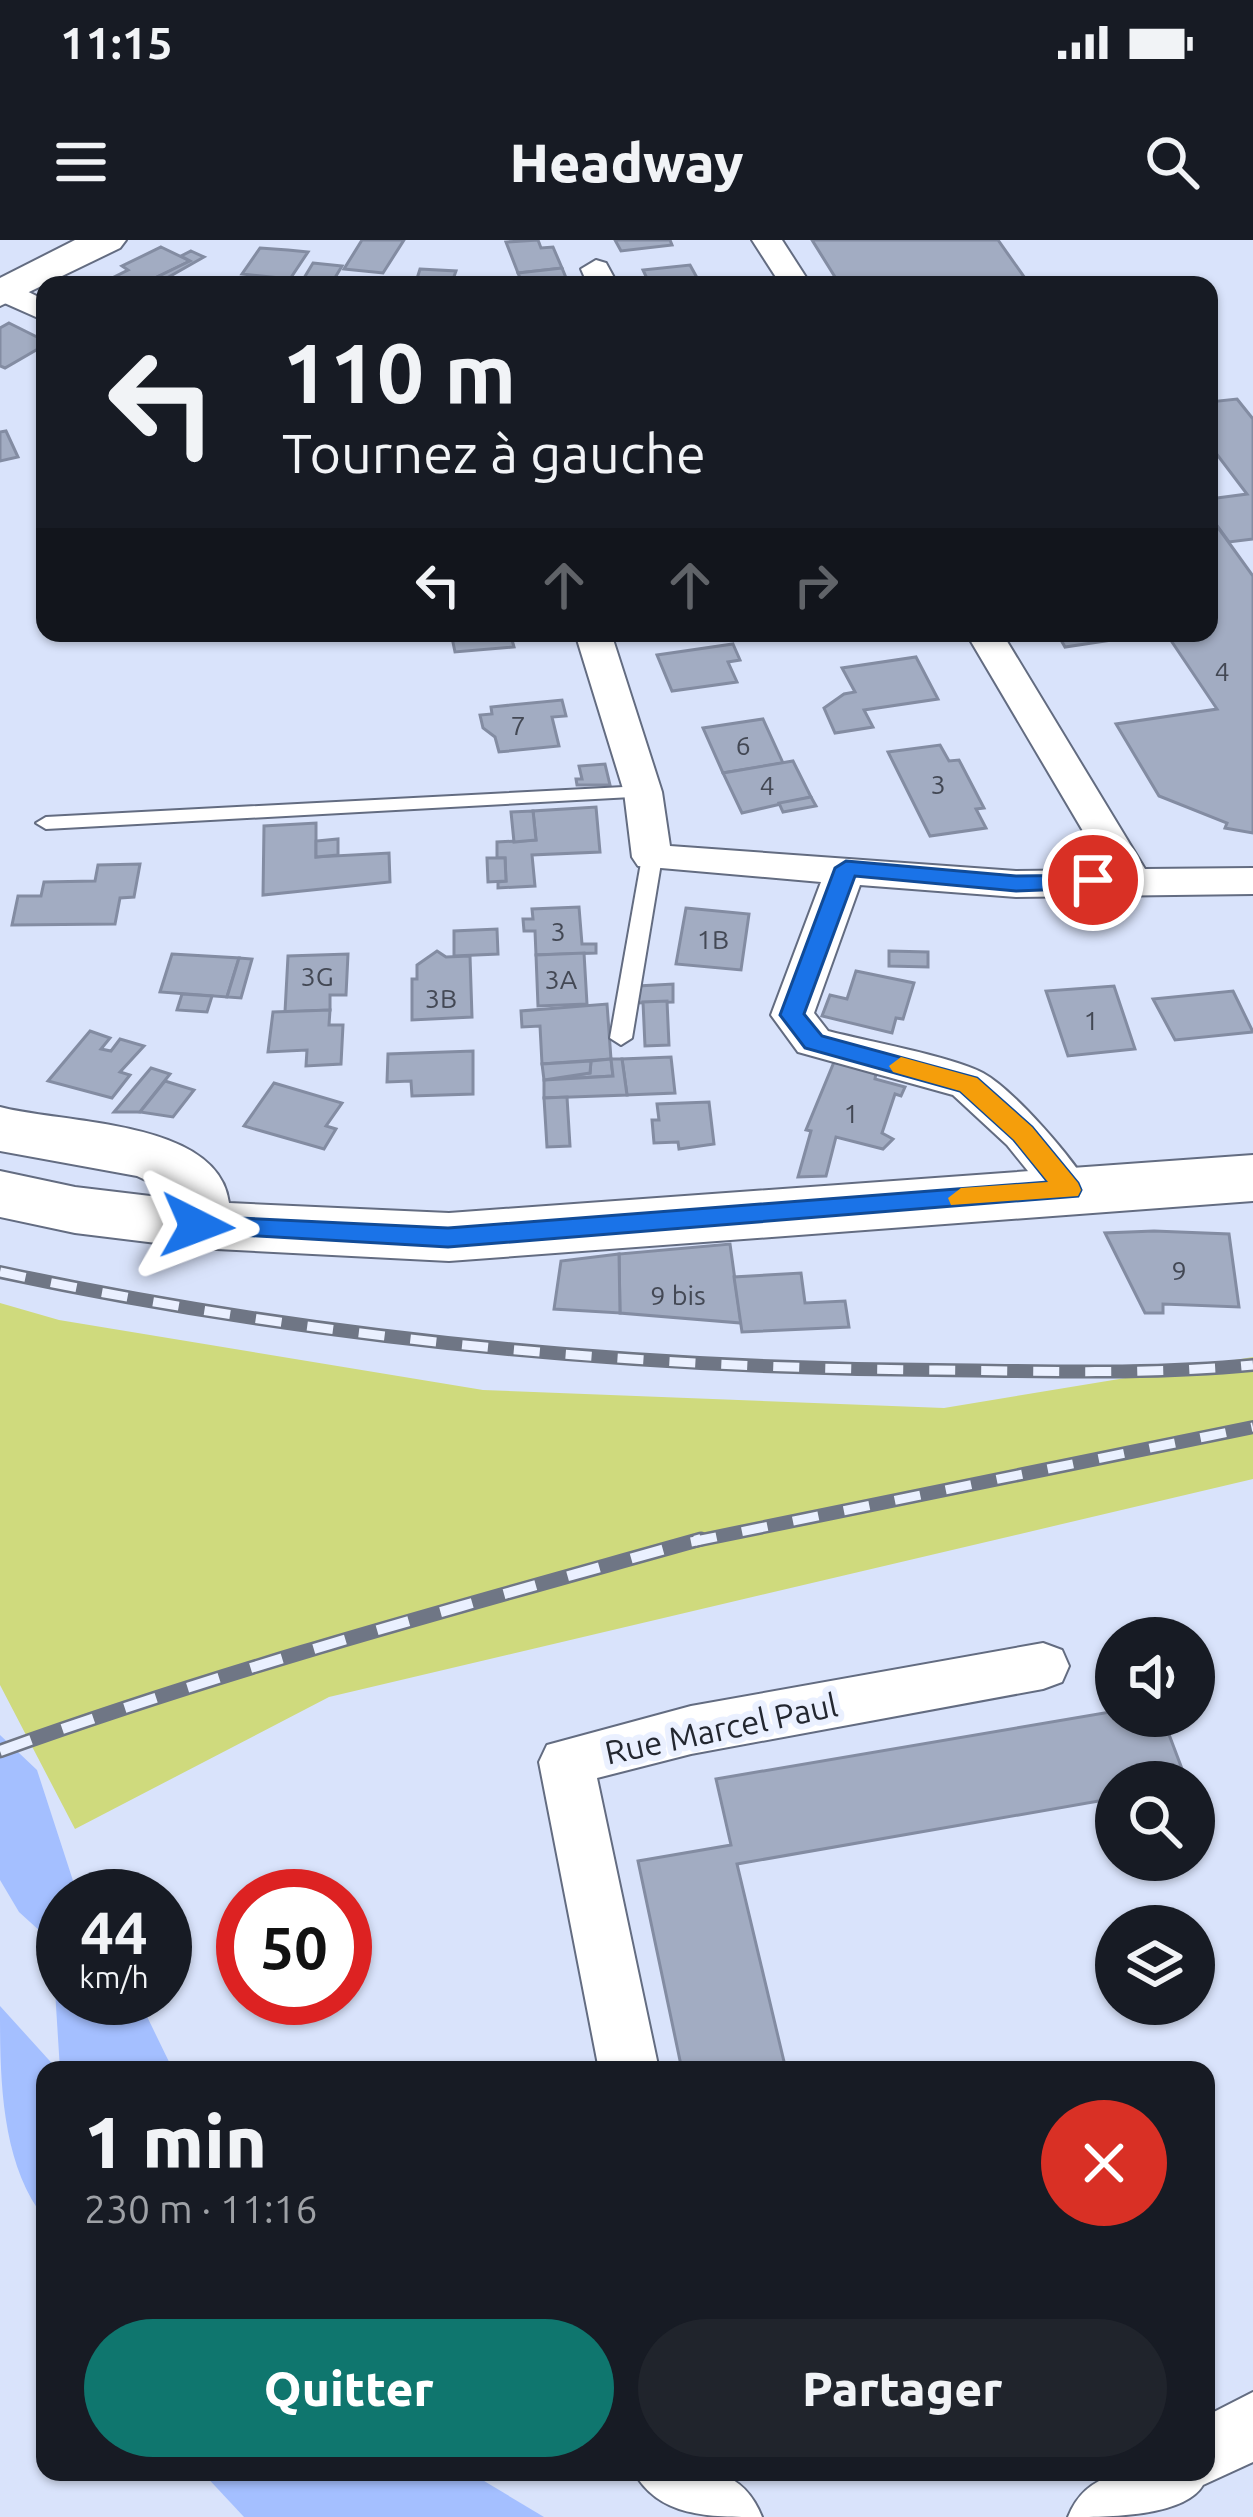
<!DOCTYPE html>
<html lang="fr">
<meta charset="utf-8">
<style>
:root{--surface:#171b24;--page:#20242c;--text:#f1f3f6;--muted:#9ea1a6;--accent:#0f766e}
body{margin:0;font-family:Ubuntu,sans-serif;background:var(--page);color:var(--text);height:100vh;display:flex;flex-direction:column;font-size:45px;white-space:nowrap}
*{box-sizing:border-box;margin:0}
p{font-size:39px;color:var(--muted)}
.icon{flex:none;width:66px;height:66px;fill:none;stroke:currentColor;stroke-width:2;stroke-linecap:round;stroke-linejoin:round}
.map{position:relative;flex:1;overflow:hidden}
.panel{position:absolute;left:36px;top:1821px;width:1179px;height:420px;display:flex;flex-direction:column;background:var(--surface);border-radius:24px;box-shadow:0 3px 9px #0004}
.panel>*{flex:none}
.guide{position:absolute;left:36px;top:36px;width:1182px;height:366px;border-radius:24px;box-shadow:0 3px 9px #0004;background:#171b24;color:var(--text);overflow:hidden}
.tools{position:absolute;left:1095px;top:1377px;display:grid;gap:24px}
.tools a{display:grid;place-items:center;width:120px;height:120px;border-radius:50%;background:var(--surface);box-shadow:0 3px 9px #0004;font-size:60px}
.speed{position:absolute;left:36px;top:1629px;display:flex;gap:24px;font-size:60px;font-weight:700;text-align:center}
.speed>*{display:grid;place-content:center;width:156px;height:156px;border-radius:50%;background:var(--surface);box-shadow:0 3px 9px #0004;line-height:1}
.speed small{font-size:30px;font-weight:400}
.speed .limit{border:18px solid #d22;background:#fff;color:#111}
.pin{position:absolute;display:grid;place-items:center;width:102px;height:102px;color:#fff;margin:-51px;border:6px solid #fff;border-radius:50%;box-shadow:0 3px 12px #0007}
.me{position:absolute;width:132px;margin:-66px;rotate:93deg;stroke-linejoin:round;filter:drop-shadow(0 0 9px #0008)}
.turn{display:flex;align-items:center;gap:42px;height:252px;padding:0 48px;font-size:54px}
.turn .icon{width:156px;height:156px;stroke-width:2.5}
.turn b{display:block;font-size:84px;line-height:102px}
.lanes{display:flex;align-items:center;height:114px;padding:0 48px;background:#0003;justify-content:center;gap:60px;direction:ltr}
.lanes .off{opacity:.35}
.round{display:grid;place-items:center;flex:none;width:126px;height:126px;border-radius:63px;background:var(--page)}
.summary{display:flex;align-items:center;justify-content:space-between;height:204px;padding:0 48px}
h1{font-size:72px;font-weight:800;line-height:90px}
.button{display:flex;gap:24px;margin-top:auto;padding:24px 48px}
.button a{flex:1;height:138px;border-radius:72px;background:var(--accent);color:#fff;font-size:48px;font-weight:800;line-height:138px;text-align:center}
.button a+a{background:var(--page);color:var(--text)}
.status{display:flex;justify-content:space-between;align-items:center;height:84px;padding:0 60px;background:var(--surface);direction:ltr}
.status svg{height:33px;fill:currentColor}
header{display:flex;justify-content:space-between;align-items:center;height:156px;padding:0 48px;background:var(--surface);font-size:54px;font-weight:800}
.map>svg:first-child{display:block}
.green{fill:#cfda7d}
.water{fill:#a4bfff}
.building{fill:#a2acc2;stroke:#838ca2;stroke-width:3}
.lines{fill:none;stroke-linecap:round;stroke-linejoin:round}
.lane-casing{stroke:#636c81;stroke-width:4}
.street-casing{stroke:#636c81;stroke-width:4}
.secondary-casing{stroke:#636c81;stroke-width:4}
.lane{fill:#fff;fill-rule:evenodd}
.street{fill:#fff;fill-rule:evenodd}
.secondary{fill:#fff;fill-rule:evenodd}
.rail-far1-casing{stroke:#6f7685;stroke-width:14}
.rail-casing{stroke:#6f7685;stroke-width:15}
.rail-far1{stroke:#eaf0ff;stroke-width:9;stroke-dasharray:26;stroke-linecap:butt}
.rail{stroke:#eaf0ff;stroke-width:10;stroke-dasharray:33;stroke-linecap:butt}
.route{fill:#1a73e8;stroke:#114b97;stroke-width:3}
.slow{fill:#f59e0b}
.labels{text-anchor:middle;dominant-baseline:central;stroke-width:12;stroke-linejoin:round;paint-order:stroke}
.number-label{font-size:27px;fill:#434854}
.street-label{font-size:33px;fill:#232730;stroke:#eaf0ff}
</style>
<div class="status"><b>11:15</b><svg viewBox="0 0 49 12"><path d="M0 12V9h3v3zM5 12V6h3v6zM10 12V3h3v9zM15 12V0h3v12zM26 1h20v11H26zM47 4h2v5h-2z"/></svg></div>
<header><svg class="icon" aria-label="menu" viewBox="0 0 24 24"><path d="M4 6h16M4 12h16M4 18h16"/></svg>Headway<svg class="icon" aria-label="search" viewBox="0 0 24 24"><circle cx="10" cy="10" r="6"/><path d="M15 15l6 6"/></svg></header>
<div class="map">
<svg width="1253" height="2277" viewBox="0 0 1253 2277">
<rect width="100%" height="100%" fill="#d9e3fb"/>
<!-- green -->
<path class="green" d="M0,1063L59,1080L483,1150L944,1168L1253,1117V1239L329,1457L75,1589L0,1445Z"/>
<!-- water -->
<g class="water">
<path d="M0,1495L37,1530L78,1656H63V1758H138L173,1830H60L52,1702L19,1672L0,1640Z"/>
<path d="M0,1766L58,1830H45V1979C0,1922 0,1836 0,1766Z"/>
<path d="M202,2232H469L544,2277H244Z"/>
</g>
<!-- building -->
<g class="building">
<path d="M362,0H404L383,33L344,29Z"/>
<path d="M538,0L541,8L553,7L562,28L518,33L506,2Z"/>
<path d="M615,0H670L672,5L621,11Z"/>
<path d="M812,0H998L1027,41L840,45Z"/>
<path d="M161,7L190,21L151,40L155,45L104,42L128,30L122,26Z"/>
<path d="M260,8L288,10L308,12L290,39L242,34Z"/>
<path d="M191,11L204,17L158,43L151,40L190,21L181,16Z"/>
<path d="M313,23L342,26L333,41L304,38Z"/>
<path d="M690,25L701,45H650L643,30Z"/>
<path d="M562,28L569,45H523L518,33Z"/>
<path d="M420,29L456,31L451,45H415Z"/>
<path d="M9,83L41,99L43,106L5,128L0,126V88Z"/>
<path d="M1237,159L1253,179V299L1229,302L1209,275V259L1247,254L1209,204V162Z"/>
<path d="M6,191L18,217L0,221V192Z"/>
<path d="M1209,275L1253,336V593L1225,588L1227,583L1159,556L1116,484L1217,469L1166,393H1209Z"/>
<path d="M451,393H510L514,407L455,412Z"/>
<path d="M1057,393H1158L1065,407Z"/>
<path d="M733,404L740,420L728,422L737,442L672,451L657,415Z"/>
<path d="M916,417L938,459L864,470L873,487L835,493L824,468L844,454L855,452L842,428Z"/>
<path d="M562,460L566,476L552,477L559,506L499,512L495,497L483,488L480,475L492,474L491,467Z"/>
<path d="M763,479L783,523L723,533L703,488Z"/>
<path d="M940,505L949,521L959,520L984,568L976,569L986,588L930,596L888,512Z"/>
<path d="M793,521L811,557L742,573L723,533Z"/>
<path d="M605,524L610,545H577L576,539H582L579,526Z"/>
<path d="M811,557L816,566L783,572L779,563Z"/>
<path d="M596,567L600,612L532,615L535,646L498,648V642L506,641L505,618H497V602L536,600L533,571Z"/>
<path d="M533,571L536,600L514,602L511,572Z"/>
<path d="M316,583V617L389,613L390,642L263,655L264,586Z"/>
<path d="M338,599V615L316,617V601Z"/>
<path d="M487,618H505L506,641L488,642Z"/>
<path d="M140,624L134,657L120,658L115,684L12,685L18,656H41L44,642L95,641L98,625Z"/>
<path d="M579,667L582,704H596V713L536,715L535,691H524L523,679H533L532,669Z"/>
<path d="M686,668L749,674L741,730L676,724Z"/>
<path d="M497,689L498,714L454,716V691Z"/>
<path d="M437,711L446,717L470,716L472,777L412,780V739H417V725Z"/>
<path d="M889,711L928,712V727L889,726Z"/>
<path d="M584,713L587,764L538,766L536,715Z"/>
<path d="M172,714L239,718L227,757L160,752Z"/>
<path d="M348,714L346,755H330V770L285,772L288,716Z"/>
<path d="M239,718L252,719L241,758L227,757Z"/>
<path d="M856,731L914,743L903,779L896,778L892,793L822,776L830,755L847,759Z"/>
<path d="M673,744V762L636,763L638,746Z"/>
<path d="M1114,746L1135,809L1068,816L1046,751Z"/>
<path d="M1233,751L1253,792L1175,800L1153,759Z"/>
<path d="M182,754L212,756L207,772L177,770Z"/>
<path d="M667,761L669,805L645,806L643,762Z"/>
<path d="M607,764L611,819L542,824L540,786L522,787L521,771Z"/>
<path d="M330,770L329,785H343L341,824L306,826L307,810L268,812L273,772Z"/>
<path d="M90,791L110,798L101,809L111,811L120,799L144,806L120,832L130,835L112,858L48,841Z"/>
<path d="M473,811V854L412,856L411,841L387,842L388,814Z"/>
<path d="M671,817L675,853L627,855L622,819Z"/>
<path d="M611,819L613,836L544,840L590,833L591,821Z"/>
<path d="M611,819H622L627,855L544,858V840L613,836Z"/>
<path d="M591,821L590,833L544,840L542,824Z"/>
<path d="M834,822L876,833L875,839L905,847L901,856L895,854L882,893L893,899L883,909L836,897L826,936L798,937L811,891L806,890Z"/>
<path d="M151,828L170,834L140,872H114Z"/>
<path d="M165,841L194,850L173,877L140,872Z"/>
<path d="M274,843L342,863L326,886L336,889L324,909L244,886Z"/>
<path d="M567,857L570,906L547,907L544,858Z"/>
<path d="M709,862L714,904L679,909L678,902L654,903L652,880H659L657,864Z"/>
<path d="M1154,991L1229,994L1239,1067L1163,1064V1073H1145L1105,993Z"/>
<path d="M730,1004L741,1083L620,1073L619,1014Z"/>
<path d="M619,1014L620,1073L554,1069L561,1021Z"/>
<path d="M801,1033L805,1063L845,1061L849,1087L742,1092L734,1037Z"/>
<path d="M1116,1471V1476H1162L1187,1542H1116V1558L737,1624L786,1830H682L638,1621L731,1605L716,1539Z"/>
</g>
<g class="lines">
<!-- lane casing -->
<g class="lane-casing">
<g id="lane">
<path d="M643,546L653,552L650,556L46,589L36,583L46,577Z"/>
<path d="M652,611L662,617L632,798L621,805L610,798L642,617Z"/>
</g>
</g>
<!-- street casing -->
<g class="street-casing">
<g id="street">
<path d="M752,0H782L811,45H781Z"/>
<path d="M596,20L606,23L618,45H588L581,29Z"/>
<path d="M0,44L16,46L45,60V81L0,61Z"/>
<path d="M575,393H611L662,552L670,606L1016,631L1106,630L966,393H1002L1145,629L1253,628V654L1016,657L860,645L814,773L828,791C866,801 951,816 983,833C1014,850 1074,919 1091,950L1085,962L1069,967L1053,962L1007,905L953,855L798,812L771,775L821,642L638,626L632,617L624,552Z"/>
<path d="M1043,1403L1062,1410L1069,1426L1062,1442L1043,1449L691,1514L597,1538L659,1830H599L539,1522L547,1505L691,1466Z"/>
<path d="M1253,2152V2222L1203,2245C1184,2277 1108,2277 1068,2277C1091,2219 1153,2232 1206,2232V2176Z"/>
<path d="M634,2232C689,2232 738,2217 762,2277C708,2277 659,2277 634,2232Z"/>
</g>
</g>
<!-- secondary casing -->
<g class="secondary-casing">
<g id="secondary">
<path d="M75,0H126L120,8L0,66V38Z"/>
<path d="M0,867C63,884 219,879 229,963L449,973L1253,915V961L449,1021L197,1008L75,993L0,977V931L75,947L167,958L154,944L137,936L0,911Z"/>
</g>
</g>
<!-- lane -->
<use href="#lane" class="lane"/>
<!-- street -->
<use href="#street" class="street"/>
<!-- secondary -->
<use href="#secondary" class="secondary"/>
<!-- rail-far1 casing -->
<g class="rail-far1-casing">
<g id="rail-far1">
<path d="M0,1032C309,1098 620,1128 936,1130C1041,1131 1148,1135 1253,1125"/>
<path d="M691,1302L1253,1187"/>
</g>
</g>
<!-- rail casing -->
<g class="rail-casing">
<path id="rail" d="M0,1511C230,1428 466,1365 701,1299"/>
</g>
<!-- rail-far1 -->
<use href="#rail-far1" class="rail-far1"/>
<!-- rail -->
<use href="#rail" class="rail"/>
</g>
<!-- route -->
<path class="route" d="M846,621L1016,636L1101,635V646L1093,648L1016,651L855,636L804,774L822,796L977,838L1032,887L1078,943L1081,950L1078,956L448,1007L188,992L184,986L197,976L448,988L1048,942L1014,900L960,851L805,808L780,775L835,628Z"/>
<!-- slow -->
<path class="slow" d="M901,817L977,838L1032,887L1078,943L1081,950L1078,956L951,965L948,958L961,948L1048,942L1014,900L960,851L893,832L889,826Z"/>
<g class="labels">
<!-- number labels -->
<g class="number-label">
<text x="1222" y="431">4</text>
<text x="518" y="485">7</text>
<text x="743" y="505">6</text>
<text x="938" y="544">3</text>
<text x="767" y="545">4</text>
<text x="558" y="691">3</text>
<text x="713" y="699">1B</text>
<text x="317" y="736">3G</text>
<text x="561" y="739">3A</text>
<text x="441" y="758">3B</text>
<text x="1091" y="780">1</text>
<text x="851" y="873">1</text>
<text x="1179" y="1030">9</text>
<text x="678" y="1055">9 bis</text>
</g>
<!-- street labels -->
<g class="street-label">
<text transform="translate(721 1488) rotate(-12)">Rue Marcel Paul</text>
</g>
</g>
</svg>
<div class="tools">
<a><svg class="icon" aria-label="sound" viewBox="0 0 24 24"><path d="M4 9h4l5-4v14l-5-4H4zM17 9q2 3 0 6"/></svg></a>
<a><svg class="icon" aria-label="search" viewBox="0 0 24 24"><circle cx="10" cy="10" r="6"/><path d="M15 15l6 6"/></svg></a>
<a><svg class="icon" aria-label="layers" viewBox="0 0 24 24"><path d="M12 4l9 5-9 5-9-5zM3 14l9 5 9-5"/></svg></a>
</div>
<div class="speed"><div>44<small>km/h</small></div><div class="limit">50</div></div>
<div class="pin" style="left:1093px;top:640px;background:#d93025"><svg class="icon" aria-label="arrive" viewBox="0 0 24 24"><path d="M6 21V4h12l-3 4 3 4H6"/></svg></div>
<svg class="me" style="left:197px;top:986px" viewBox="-20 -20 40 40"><path d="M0-17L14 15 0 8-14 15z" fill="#1a73e8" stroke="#fff" stroke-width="4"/></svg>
<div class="guide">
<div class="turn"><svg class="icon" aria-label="left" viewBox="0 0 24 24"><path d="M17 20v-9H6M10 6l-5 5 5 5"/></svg><div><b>110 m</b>Tournez à gauche</div></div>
<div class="lanes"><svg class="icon" aria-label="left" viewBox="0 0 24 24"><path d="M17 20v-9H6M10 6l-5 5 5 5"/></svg><svg class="icon off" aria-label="ahead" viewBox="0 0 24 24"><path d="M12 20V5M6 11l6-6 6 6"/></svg><svg class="icon off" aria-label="ahead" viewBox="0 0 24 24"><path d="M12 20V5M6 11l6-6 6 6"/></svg><svg class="icon off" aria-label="right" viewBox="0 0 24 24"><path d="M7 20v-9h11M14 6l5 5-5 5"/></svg></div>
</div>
<section class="panel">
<div class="summary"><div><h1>1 min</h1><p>230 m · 11:16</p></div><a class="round" style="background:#d93025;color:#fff"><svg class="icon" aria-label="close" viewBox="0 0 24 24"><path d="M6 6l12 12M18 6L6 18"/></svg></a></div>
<div class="button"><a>Quitter</a><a>Partager</a></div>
</section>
</div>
